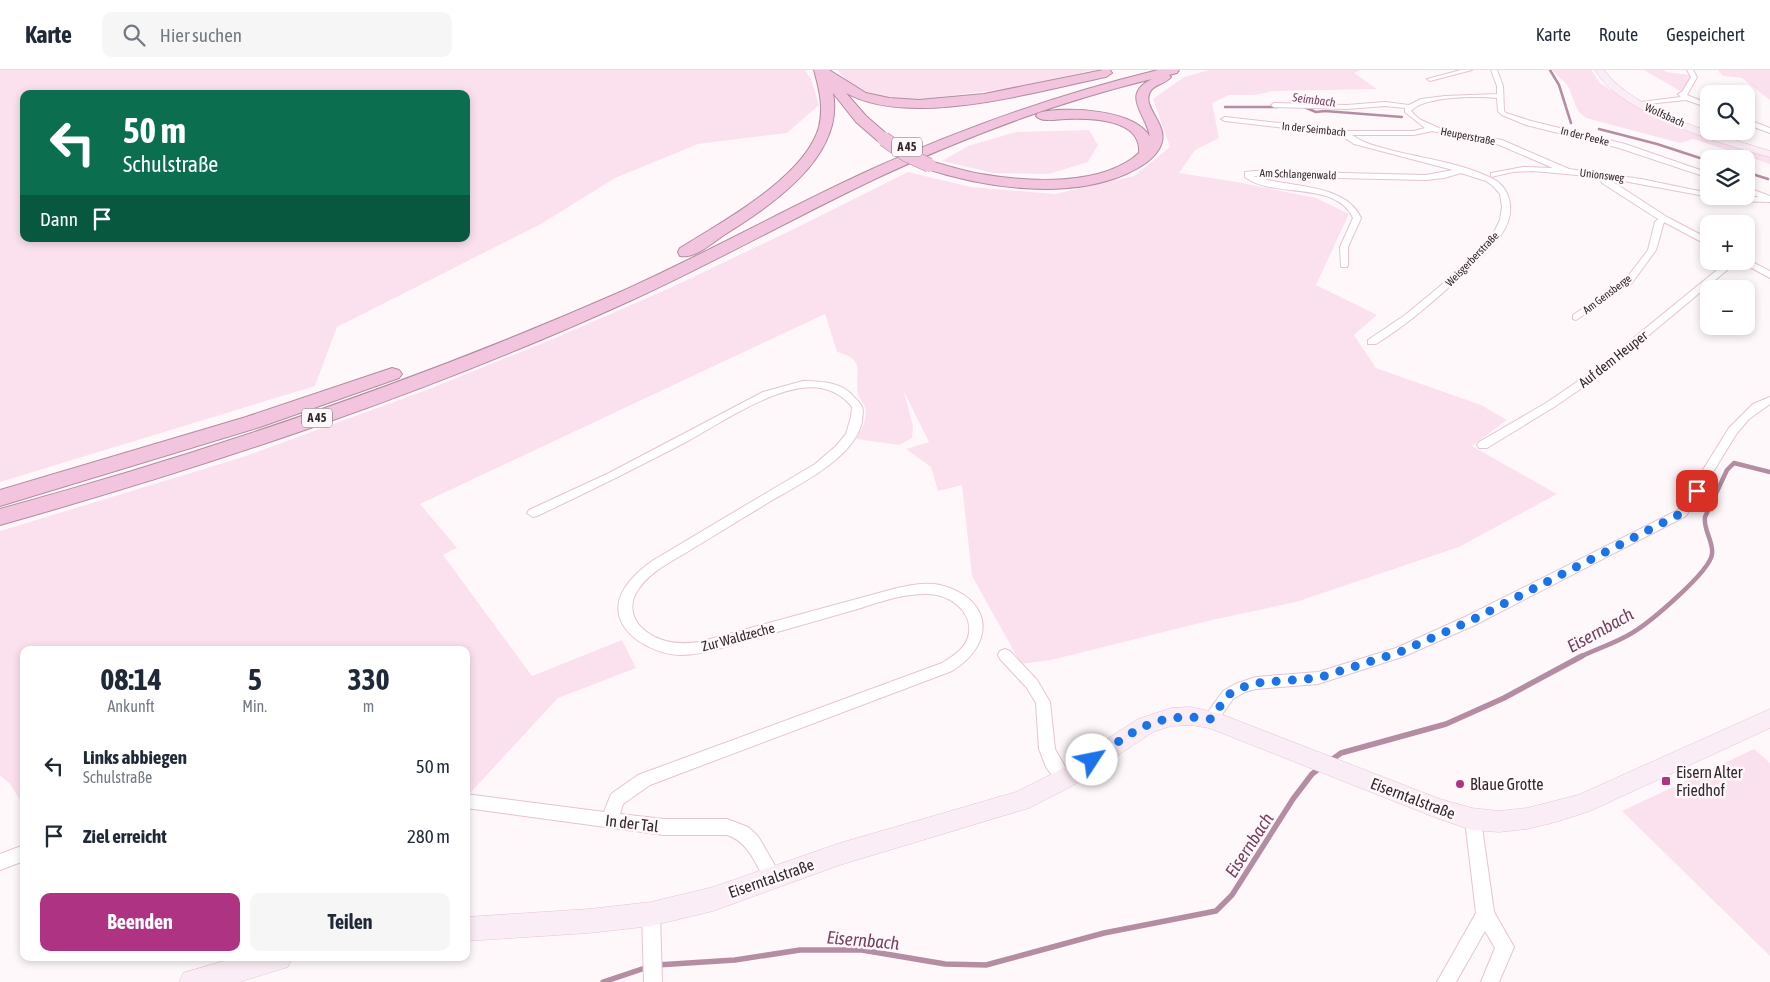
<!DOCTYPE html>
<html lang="de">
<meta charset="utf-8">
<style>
:root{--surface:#fff;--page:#f6f6f7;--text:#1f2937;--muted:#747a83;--line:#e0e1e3;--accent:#af3383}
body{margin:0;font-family:"Asap Condensed",sans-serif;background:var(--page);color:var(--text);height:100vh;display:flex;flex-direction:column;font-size:19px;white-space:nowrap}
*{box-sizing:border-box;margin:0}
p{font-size:16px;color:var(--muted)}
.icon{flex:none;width:28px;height:28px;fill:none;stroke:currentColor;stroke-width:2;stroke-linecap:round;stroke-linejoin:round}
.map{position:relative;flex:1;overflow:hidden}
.side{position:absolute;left:20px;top:576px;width:450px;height:315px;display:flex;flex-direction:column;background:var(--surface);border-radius:10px;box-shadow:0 2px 8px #0003}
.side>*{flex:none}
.top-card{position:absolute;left:20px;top:20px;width:450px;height:152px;border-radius:10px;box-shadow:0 2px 8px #0003;background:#0b6e4f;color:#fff;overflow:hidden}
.buttons{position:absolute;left:1700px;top:15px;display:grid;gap:10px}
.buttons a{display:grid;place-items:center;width:55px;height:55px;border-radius:10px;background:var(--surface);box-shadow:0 2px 8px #0003;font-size:25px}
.pin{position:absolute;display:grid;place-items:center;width:42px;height:42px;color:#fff;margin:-21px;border-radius:10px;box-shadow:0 2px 8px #0006}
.me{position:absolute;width:55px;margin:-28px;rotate:56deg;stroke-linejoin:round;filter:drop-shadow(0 0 4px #0008)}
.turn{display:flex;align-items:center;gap:18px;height:105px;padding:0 20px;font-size:22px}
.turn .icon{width:65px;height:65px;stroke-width:2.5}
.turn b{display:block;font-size:35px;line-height:42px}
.then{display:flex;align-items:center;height:48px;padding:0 20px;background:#0003;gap:10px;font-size:19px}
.eta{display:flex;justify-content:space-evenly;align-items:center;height:85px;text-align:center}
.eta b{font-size:30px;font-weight:700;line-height:35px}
.cta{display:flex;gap:10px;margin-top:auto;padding:10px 20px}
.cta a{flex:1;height:58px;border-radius:10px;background:var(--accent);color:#fff;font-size:20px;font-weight:700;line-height:58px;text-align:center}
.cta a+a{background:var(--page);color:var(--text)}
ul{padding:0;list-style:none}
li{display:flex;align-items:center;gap:15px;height:70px;padding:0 20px}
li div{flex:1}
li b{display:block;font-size:19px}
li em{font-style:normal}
header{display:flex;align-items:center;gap:30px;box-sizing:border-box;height:70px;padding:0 25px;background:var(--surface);border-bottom:1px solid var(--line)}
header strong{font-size:24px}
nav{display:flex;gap:28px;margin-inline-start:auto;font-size:18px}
.search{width:350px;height:45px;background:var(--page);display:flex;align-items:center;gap:12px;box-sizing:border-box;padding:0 18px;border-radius:10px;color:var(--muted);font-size:19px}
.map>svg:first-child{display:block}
.green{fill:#fbe1ee;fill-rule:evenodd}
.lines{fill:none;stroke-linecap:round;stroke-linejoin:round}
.stream-far2{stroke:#b48da2;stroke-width:2.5}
.stream-far1{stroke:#b48da2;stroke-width:4.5}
.stream{stroke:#b48da2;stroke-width:5.5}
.street-casing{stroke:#e5c3d5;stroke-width:2}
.secondary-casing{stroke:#e5c3d5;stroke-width:1}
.highway-casing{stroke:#b08d9f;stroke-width:2}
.street{fill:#fff;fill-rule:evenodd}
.secondary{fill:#fbedf5;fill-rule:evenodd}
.highway{fill:#f3c4dd;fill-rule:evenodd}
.highway-bridge-casing{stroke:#b08d9f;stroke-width:15;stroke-linecap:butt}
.highway-bridge{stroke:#f3c4dd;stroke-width:14}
.route{stroke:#1a73e8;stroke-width:9;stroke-dasharray:0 16.2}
.poi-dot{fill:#af3383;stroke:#fff8fb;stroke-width:2}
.labels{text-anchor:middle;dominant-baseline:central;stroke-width:5;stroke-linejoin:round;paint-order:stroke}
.far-street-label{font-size:11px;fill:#33272d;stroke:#fff8fb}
.far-water-label{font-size:12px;font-style:italic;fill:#753f5e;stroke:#fff8fb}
.shield{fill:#fff8fb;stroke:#70666b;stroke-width:1}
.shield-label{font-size:12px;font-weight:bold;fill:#33272d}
.street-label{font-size:14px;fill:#33272d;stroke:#fff8fb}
.near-poi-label{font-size:16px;fill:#33272d;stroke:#fff8fb;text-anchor:start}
.near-street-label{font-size:16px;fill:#33272d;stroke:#fff8fb}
.near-water-label{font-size:18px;font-style:italic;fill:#753f5e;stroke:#fff8fb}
</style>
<header>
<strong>Karte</strong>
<div class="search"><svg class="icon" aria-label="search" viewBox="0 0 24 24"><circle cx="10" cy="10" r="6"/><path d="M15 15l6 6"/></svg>Hier suchen</div>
<nav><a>Karte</a><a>Route</a><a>Gespeichert</a></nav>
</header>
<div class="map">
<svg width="1770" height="912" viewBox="0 0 1770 912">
<rect width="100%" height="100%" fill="#fff8fb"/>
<!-- green -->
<g class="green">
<path d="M0,0H805L811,9L819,35L787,63L698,74L615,108L541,154L337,257L315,316L0,412ZM24,24H466V169H24Z"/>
<path d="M837,0H1094L1013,18L916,30L879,26L854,18Z"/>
<path d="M1209,0H1361L1354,3L1377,19L1274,21L1254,25H1229L1212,33L1219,68L1195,80L1179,103L1237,112L1316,128L1349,144L1316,215L1377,245L1354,265L1376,298L1481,335L1507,350L1472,376L1557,424L1459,477L1296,532L1212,550L1051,590L1021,594L972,506L962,415L938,421L931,397L906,379L929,372L904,322L913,356L912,368L899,375L856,369C862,359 869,347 864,335C862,331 859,328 858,325C854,303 867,289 837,282L825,244L420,434L457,478L443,485L532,606L622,570L636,598L558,628L471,722H466V580H24V730H20L10,714L0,705V461L246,386L432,318L560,266L670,218L796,158L908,102L971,117L1055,124L1134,106L1170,77L1153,29L1184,7Z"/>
<path d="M1552,0H1591L1600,13L1634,35L1770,85V94L1693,69L1680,73L1586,48L1578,41L1568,16Z"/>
<path d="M1644,0H1664L1666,2L1690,5V10L1682,22Z"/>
<path d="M1718,0H1770V30L1742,8L1723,6Z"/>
<path d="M1089,60L1098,75L1088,92L1049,104L993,103L942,91L968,76L1016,62Z"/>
<path d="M1754,679L1770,693V886L1622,741Z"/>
</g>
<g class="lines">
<!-- stream-far2 -->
<g class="stream-far2">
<path d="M1550,0L1559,15L1571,53"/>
<path d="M1225,37H1278"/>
<path d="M1304,37L1316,42L1325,41L1402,47"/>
<path d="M1599,59L1657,74L1709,91"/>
<path d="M1746,102L1768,109"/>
</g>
<!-- stream-far1 -->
<path class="stream-far1" d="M1580,587C1596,579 1616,573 1632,563C1649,553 1710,502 1712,484C1714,472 1703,460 1705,447L1727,400L1734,393L1770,402"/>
<!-- stream -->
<g class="stream">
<path d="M1330,691L1341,683L1446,654L1504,628L1582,586"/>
<path d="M657,895L735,890L800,880H862L945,894L986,895L1104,863L1216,841L1232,825L1293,729L1312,704L1320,698"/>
<path d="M603,912L648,897"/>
</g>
<!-- street casing -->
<g class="street-casing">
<g id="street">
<path d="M1461,0H1472L1430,11L1427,9Z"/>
<path d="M1491,0H1497L1503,16L1504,41L1506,43L1531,51L1625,74L1709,103V108L1619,78L1526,55L1502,45L1498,41L1497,28C1476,26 1425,26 1411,41L1419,49L1441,59L1502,70L1569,99L1641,109L1709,123V126L1759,127L1746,122V117L1770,126V132L1732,131L1607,108L1667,147L1709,169V176L1664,152L1656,180L1632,213L1576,250L1573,249V245L1626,209L1648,180L1655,152L1658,149L1602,113L1599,107L1533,101L1513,102L1491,107V103L1523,97L1553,98L1497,74L1432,61L1414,65H1352C1364,74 1380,77 1394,81C1426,89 1460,93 1489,107C1499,111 1506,118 1509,129C1517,160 1484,184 1464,203C1437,229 1408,254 1376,274H1368V270L1405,245L1439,217L1483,175L1494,162L1500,150L1502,137L1500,124L1493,116L1486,111L1461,103L1444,108L1426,110L1253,106C1286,118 1345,112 1361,148L1348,177V195L1347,197H1341L1340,177L1353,148C1336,110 1273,129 1245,107V102L1255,101L1426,105L1453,100L1354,74L1345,68V65L1225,51L1221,49L1225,47L1349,61H1414L1425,58L1405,42V38L1385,36L1347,39L1274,37L1271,35L1274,33L1347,35L1385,32L1409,35L1421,29L1445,26L1497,24V16Z"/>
<path d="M1687,0H1693L1697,7L1687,25L1709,34V38L1686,30L1638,35L1637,34L1640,32L1681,27L1678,24L1682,22L1691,7Z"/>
<path d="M1746,49L1770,58V63L1746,54Z"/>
<path d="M1746,189L1770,201V208L1739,191H1746Z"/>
<path d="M1728,191H1738L1601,305L1554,337L1487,378H1479L1477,375L1479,372L1546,333L1593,301Z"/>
<path d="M803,311C821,311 843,312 855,328C857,330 861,334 862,337C864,341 862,347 862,352C853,390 797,415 766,434C741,449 717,464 692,479C673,491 650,501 638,520C629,532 631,548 642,558C658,573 678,575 699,572L897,518C911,515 926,512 940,515C992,528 997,573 952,601L650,715L623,734L620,744L664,749H727L748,757L758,766L782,808L779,814L773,816L767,814C756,795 749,772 727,765H664L466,738V724L604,742L611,724L638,705L942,593C953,586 967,578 969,563C972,540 948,524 928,524C903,523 877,533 854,540C809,553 763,566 718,579C706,582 693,585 680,585C651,584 607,560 621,525C628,510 640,500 652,491L815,394L836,376L846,364L851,347L852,337C839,321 822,315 801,318C765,323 720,353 688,371C638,397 588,422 537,446L533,447L527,443L529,440L609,403L763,322Z"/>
<path d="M1770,327V334L1749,349L1737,363L1686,446L1475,555L1405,586L1318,614L1256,619L1245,622L1233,629L1216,653L1211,655L1206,653L1203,649L1223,621L1235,614L1256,607L1318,602L1396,578L1465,547L1678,440L1729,358L1753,334Z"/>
<path d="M1005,579L1010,581L1037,610L1050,632L1055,679L1072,709L1070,714L1064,716L1058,714L1046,697L1039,679L1036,633L1027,618L1000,589L998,585L1000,581Z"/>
<path d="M1473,742L1479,745L1481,750L1494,842L1514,877L1499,912H1481L1495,878L1485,861L1456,912H1437L1476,843L1465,750L1467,745Z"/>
<path d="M24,775V791L0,800V784Z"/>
<path d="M651,835L657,838L660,844L662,912H644L642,844L645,838Z"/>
</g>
</g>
<!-- secondary casing -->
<g class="secondary-casing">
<g id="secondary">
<path d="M1595,0H1604C1636,43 1720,65 1770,81V87C1723,75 1649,51 1612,20C1605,15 1600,7 1595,0Z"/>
<path d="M1191,637L1218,643L1440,729L1472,738L1499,741L1527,738L1578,725L1770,639V658L1590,741L1556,752L1527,759L1499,762L1472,760L1439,749L1209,658L1191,655L1171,656L1153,662L1072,716L1029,738L840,795L713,841L651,856L589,863L466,871V847L589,839L651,832L713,817L840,773L1016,722L1056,702L1138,649L1171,638Z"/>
<path d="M234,888H292L288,897L239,912H179L183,903Z"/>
</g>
</g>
<!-- highway casing -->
<g class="highway-casing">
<g id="highway">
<path d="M814,0H829L866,23L889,28L919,30L984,24L1103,0H1110L1112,3L1106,7C1036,21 911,59 846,23L866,46L889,66L891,69L889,72H879L856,52L833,23C845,87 770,136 724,165C712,173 695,189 680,186L678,182L680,178C722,152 805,107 819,57C824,37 819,18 814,0Z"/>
<path d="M1158,0H1179L1177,3L1169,5L1171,7C1166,14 1154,14 1150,22C1141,39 1173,56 1159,79C1152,91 1139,98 1126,104C1067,130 984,118 924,98L922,95L924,92L929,91C946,95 963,101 981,104C1027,112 1102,117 1139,83C1142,49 1091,48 1066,49C1058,49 1042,53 1036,46L1038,43C1065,36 1135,39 1150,67C1146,43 1120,25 1152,9C1057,32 965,67 877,108C795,147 715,192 632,230C428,323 216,394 0,455V439C211,381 417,311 618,223C703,185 785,139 870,100C963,58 1059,24 1158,0Z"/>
<path d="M392,298L399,300L402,304L399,308L260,357L0,436V420L246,347Z"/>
</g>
</g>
<!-- street -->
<use href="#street" class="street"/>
<!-- secondary -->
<use href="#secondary" class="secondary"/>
<!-- highway -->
<use href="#highway" class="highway"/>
<!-- highway-bridge casing -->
<g class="highway-bridge-casing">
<path id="highway-bridge" d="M884,69L907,85L929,95"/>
</g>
<!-- highway-bridge -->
<use href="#highway-bridge" class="highway-bridge"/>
</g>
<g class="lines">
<!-- route -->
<path class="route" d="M1092,690C1135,660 1156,641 1211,649L1228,625L1240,618L1256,613L1318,608L1400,582L1470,551L1682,443L1688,436L1697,421"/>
</g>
<!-- markers -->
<g class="poi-dot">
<rect x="1661" y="706" width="10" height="10" rx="2.5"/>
<circle cx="1460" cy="714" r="5"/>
</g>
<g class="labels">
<!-- far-street labels -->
<g class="far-street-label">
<text transform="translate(1665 45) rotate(24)">Wolfsbach</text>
<text transform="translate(1314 59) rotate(6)">In der Seimbach</text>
<text transform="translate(1468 66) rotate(11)">Heuperstraße</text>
<text transform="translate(1585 66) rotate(14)">In der Peeke</text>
<text transform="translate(1298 104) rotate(2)">Am Schlangenwald</text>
<text transform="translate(1602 105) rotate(7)">Unionsweg</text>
<text transform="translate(1472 189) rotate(-46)">Weisgerberstraße</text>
<text transform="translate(1607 224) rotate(-37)">Am Gensberge</text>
</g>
<!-- far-water labels -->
<g class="far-water-label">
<text transform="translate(1314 30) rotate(7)">Seimbach</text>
</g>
<!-- shield labels -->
<g class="shield">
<rect x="892" y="67.5" width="30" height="19" rx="4"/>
<rect x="302" y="338.5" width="30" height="19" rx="4"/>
</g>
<g class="shield-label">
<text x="907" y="77">A 45</text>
<text x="317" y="348">A 45</text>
</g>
<!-- street labels -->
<g class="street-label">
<text transform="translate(1613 289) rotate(-38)">Auf dem Heuper</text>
<text transform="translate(738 567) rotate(-15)">Zur Waldzeche</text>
</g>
<!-- near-poi labels -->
<g class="near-poi-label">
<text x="1676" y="702">Eisern Alter<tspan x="1676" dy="18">Friedhof</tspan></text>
<text x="1470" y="714">Blaue Grotte</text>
</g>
<!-- near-street labels -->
<g class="near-street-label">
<text transform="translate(1413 728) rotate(21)">Eiserntalstraße</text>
<text transform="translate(632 753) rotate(7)">In der Tal</text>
<text transform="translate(771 808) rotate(-19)">Eiserntalstraße</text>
</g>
<!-- near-water labels -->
<g class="near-water-label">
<text transform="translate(1600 560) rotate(-29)">Eisernbach</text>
<text transform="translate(1249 775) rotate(-57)">Eisernbach</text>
<text transform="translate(863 870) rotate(5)">Eisernbach</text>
</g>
</g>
</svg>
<div class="buttons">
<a><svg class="icon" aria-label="search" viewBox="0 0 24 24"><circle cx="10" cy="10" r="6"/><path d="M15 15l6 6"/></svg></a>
<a><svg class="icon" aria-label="layers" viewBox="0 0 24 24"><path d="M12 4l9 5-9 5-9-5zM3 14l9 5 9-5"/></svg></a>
<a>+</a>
<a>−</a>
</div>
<div class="pin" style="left:1697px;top:421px;background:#d93025"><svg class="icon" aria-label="arrive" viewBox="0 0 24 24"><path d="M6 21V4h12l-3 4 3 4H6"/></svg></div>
<svg class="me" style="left:1092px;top:690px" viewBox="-20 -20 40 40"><circle r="19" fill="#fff"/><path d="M0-13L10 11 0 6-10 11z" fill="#1a73e8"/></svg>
<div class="top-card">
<div class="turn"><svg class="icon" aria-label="left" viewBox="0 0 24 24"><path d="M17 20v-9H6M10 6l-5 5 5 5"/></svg><div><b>50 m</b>Schulstraße</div></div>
<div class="then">Dann<svg class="icon" aria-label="arrive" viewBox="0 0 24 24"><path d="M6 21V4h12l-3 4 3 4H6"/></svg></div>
</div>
<section class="side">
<div class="eta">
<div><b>08:14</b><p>Ankunft</p></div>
<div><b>5</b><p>Min.</p></div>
<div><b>330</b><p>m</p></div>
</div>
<ul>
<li><svg class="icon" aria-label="left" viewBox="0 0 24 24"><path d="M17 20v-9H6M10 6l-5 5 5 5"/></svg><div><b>Links abbiegen</b><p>Schulstraße</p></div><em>50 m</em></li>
<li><svg class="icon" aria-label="arrive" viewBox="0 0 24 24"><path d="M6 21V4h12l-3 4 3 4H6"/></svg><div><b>Ziel erreicht</b></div><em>280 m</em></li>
</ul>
<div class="cta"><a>Beenden</a><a>Teilen</a></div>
</section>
</div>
